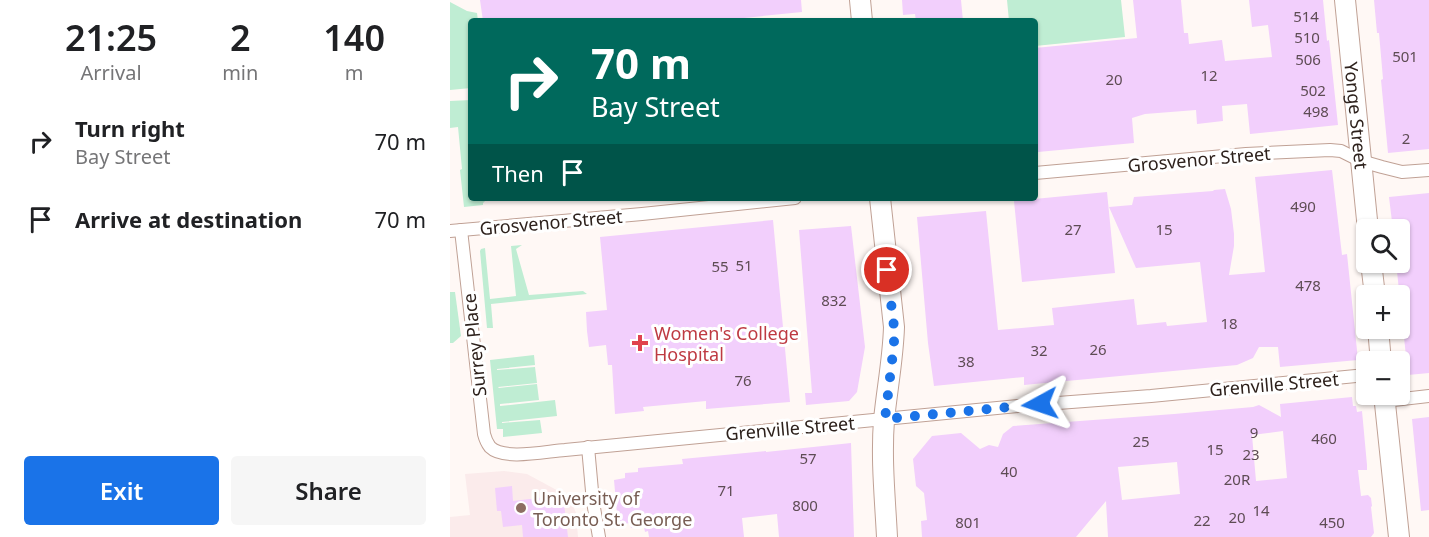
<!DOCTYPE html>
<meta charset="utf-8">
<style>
:root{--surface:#fff;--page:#f6f6f6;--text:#202124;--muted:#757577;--accent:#1a73e8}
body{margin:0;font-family:"Noto Sans",sans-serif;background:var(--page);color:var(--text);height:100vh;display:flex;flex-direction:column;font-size:22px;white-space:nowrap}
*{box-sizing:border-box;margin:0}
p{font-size:20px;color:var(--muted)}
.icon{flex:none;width:33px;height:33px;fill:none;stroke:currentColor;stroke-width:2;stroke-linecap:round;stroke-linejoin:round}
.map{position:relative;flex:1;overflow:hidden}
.details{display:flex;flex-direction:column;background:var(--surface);width:450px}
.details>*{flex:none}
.banner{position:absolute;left:18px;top:18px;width:570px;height:183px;border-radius:6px;box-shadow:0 2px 4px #0004;background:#00695c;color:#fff;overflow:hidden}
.controls{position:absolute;left:906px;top:219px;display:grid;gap:12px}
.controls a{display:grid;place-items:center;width:54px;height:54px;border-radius:6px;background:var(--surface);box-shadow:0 2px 4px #0004;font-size:30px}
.pin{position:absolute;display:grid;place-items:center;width:51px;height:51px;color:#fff;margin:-26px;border:3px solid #fff;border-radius:50%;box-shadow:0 2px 6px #0007}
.me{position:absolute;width:66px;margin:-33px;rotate:265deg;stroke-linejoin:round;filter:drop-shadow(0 0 4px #0008)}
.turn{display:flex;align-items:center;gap:21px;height:126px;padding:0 24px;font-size:27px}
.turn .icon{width:78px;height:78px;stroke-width:2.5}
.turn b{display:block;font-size:42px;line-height:51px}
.then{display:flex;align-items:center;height:57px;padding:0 24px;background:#0003;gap:12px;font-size:22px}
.eta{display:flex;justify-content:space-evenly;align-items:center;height:102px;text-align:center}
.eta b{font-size:36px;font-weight:600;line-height:42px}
.action{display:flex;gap:12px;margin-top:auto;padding:12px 24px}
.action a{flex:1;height:69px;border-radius:6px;background:var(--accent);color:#fff;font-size:24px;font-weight:600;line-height:69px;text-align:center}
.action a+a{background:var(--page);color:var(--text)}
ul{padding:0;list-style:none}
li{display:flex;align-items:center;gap:18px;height:78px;padding:0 24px}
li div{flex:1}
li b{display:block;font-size:22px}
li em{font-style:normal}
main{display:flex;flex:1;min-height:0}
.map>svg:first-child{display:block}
.education{fill:#fbebeb}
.green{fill:#bfedd3}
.building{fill:#f2cffc;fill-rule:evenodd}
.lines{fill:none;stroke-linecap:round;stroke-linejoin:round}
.minor-casing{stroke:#c0a195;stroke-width:14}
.primary-casing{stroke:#c0a195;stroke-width:22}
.minor{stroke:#fff;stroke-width:12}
.primary{stroke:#fff;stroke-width:20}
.route{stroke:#1a73e8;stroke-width:10;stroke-dasharray:0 18}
.health-dot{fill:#e0444e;stroke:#fff;stroke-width:2}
.education-dot{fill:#8d6e63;stroke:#fff;stroke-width:2}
.labels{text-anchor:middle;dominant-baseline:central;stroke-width:6;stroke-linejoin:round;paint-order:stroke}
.number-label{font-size:15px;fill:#5e4c54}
.street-label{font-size:18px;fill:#2d211c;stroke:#fff}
.health-label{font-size:18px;fill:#be3a42;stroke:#fff;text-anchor:start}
.education-label{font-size:18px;fill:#785e54;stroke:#fff;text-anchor:start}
</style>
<main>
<section class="details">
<div class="eta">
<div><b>21:25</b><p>Arrival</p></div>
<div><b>2</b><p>min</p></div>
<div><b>140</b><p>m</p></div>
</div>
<ul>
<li><svg class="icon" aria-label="right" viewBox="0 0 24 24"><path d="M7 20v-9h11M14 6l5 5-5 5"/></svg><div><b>Turn right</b><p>Bay Street</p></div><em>70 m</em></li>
<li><svg class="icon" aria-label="arrive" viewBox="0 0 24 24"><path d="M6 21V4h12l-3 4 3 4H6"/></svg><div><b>Arrive at destination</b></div><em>70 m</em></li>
</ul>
<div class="action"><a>Exit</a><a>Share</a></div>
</section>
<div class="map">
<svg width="979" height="537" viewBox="0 0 979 537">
<rect width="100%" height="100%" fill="#fff8f5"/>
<!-- education -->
<path class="education" d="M54,471L77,474L114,494L122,503L126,513L128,537H0V517L20,515L15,474Z"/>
<!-- green -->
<g class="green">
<path d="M557,0H671L675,37L585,46V21H559Z"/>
<path d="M0,2L17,11L27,13L28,21H21V88L0,90Z"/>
<path d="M21,100V198H38L33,203V205L14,207L10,170L12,169L8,127L0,128V101Z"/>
<path d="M72,245L66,249L79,295L133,291L137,294L41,304L43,328H37L30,251L31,249L35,248L40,299L66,296L61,246Z"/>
<path d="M0,292H5L11,336L3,343H0Z"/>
<path d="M84,355L85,365L47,369V370L85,367L87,383L48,387L49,388L87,384L89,400L50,404V406L105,400L107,416L52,422V423L90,420L92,433L53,437V429H47L40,360Z"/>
</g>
<!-- building -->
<g class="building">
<path d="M30,0H351L352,12L284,19L285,21H33Z"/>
<path d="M452,0H511L513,21H466L465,14L453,15Z"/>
<path d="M683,0H731L734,33H738L739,44L772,40L775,61L822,57L818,25L802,27L799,0H873L877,41L879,40L888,125L800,134L797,104L772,106L773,121L747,124L746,110L695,114L682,118L684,143L588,152L585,125V48L687,38Z"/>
<path d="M924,0H979V149L938,153L931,80L933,79L929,33H927Z"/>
<path d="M882,170L892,255L897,254L908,360L830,367L828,347H809L803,358L787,365L574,385V377L484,386L478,343L467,217L536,211L548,330L604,325L602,308L684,299L687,325L716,322L717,326L757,322L750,262L686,268L659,207L682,205L684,197L763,191L764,190L775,189L781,209L784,234V246L779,275L815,272L805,177Z"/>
<path d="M657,192L665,273L572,282L564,201Z"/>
<path d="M979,193V373L958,375L946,262H950V230H943L939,197Z"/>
<path d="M323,220L340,402L256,409V401L193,407L194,411L165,414L162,365H158L156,345L139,347L137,331L136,312L157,310L150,237Z"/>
<path d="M401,226L415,347L407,392L399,401L356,405L355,393H362L349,230Z"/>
<path d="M902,397L903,406H906L907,412L912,411L917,465V470H908L911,496L918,495L921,498L922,506L921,507L924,533L921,537H658L656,501L626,537H472L471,521L477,520L474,493L466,486L463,459L482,436L511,433L530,449L539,445L548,447L553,434L563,426L724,414L803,407L809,405L831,417L830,404ZM833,431L837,478L806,481L802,435ZM727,462L730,494L672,500L668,467Z"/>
<path d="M979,417V510L971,511L962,419Z"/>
<path d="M401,443L404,537H329L327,514L292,518L294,537H199L198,531L195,532L194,527L181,528L180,523L168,525L164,480L175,478V473L188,472V468L233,464L232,459L316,451V452Z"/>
<path d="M62,486L63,501L113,495L118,537H73L72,525L53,527L51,511H47L45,488Z"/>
</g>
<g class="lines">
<!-- minor casing -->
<g class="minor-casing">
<g id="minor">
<path d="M585,173L796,154L880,150L891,151L911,161L932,167L952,172L979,170"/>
<path d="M11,230L34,434C35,438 37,443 40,447C54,461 97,451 115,450L568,406L701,396L916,375"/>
<path d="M0,231L192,214L345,198"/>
<path d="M935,401L979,396"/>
<path d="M138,447L143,502L149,537"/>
</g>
</g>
<!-- primary casing -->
<g class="primary-casing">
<g id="primary">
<path d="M410,0L412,21"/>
<path id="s1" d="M895,0L918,230"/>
<path d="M430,198L444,327C443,359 437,389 434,420C431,459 435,498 437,537"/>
<path d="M921,262L925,296"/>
<path d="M928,328L931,362"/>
<path d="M934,394L949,537"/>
</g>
</g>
<!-- minor -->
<use href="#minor" class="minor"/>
<!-- primary -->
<use href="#primary" class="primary"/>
</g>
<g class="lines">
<!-- route -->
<path class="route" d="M437,270L444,327V344L435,419L590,404"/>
</g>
<!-- markers -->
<path class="health-dot" d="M187 334h6v6h6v6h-6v6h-6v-6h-6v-6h6z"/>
<circle class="education-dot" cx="71" cy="508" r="6"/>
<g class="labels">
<!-- number labels -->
<g class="number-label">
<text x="856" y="16">514</text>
<text x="857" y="37">510</text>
<text x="955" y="56">501</text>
<text x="858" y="59">506</text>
<text x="759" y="75">12</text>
<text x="664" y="79">20</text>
<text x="863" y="90">502</text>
<text x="866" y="111">498</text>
<text x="956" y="138">2</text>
<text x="853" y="206">490</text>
<text x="623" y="229">27</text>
<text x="714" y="229">15</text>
<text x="294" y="265">51</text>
<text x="270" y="266">55</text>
<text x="858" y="285">478</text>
<text x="384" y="300">832</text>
<text x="779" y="323">18</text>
<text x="648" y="349">26</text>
<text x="589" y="350">32</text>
<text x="516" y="361">38</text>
<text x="293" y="380">76</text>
<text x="804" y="432">9</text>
<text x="874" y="438">460</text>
<text x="691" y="441">25</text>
<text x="765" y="449">15</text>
<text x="801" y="454">23</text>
<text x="358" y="458">57</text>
<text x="559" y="471">40</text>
<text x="787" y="479">20R</text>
<text x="276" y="490">71</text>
<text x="355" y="505">800</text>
<text x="811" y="510">14</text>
<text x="787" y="517">20</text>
<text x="752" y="520">22</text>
<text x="518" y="522">801</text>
<text x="882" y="522">450</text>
</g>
<!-- street labels -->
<g class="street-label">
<text stroke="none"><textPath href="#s1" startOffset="116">Yonge Street</textPath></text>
<text transform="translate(749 159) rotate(-5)">Grosvenor Street</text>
<text transform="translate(101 222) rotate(-5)">Grosvenor Street</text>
<text transform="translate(24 345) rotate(-96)">Surrey Place</text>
<text transform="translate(824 384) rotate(-5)">Grenville Street</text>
<text transform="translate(340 428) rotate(-5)">Grenville Street</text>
</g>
<!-- health labels -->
<g class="health-label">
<text x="204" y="333">Women's College<tspan x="204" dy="21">Hospital</tspan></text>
</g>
<!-- education labels -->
<g class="education-label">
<text x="83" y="498">University of<tspan x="83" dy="21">Toronto St. George</tspan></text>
</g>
</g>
</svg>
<div class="controls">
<a><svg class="icon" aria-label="search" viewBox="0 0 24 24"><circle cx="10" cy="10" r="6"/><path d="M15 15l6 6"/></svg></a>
<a>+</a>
<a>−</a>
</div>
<div class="pin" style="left:437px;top:270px;background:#d93025"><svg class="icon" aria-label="arrive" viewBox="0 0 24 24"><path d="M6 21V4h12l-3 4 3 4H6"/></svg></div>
<svg class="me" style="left:590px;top:404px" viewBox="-20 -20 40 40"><path d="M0-17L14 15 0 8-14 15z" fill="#1a73e8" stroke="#fff" stroke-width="4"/></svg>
<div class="banner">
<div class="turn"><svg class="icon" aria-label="right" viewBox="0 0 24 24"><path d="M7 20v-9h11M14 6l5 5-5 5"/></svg><div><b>70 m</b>Bay Street</div></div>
<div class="then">Then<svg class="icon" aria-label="arrive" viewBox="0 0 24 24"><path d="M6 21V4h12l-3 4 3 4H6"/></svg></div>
</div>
</div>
</main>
